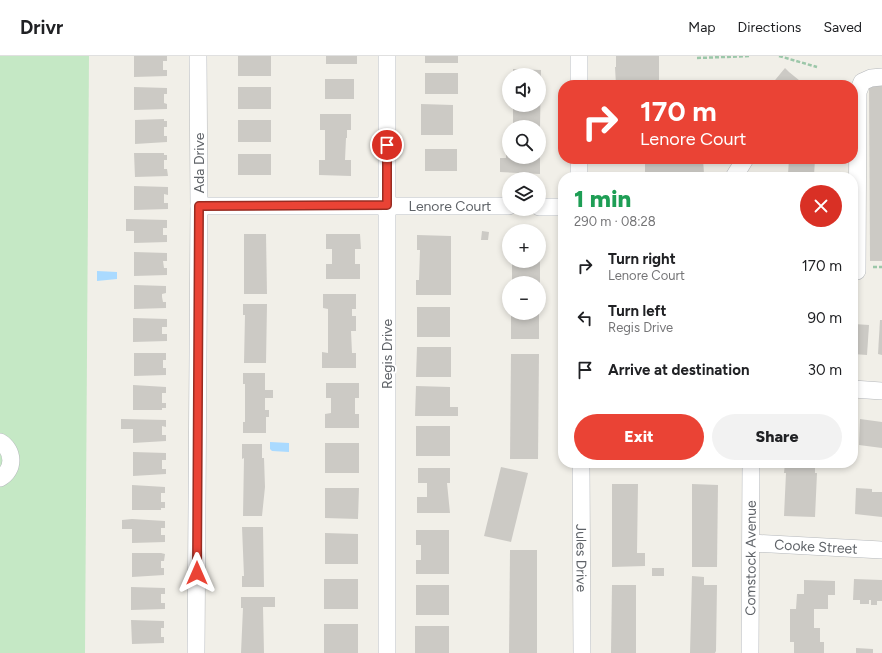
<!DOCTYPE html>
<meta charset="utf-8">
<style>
:root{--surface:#fff;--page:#f2f2f2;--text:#202124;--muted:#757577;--line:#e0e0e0;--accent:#ea4335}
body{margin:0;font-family:Figtree,sans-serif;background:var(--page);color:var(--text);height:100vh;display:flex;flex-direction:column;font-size:15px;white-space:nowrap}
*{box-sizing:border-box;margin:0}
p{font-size:13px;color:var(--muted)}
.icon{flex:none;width:22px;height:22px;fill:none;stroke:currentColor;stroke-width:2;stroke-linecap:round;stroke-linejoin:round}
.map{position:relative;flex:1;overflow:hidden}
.side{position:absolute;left:558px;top:116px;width:300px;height:296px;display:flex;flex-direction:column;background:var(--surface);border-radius:16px;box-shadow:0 2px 6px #0003}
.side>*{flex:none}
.hud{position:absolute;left:558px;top:24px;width:300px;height:84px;border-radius:16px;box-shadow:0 2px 6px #0003;background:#ea4335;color:#fff;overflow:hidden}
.buttons{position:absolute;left:502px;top:12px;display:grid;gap:8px}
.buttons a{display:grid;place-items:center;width:44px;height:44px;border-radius:50%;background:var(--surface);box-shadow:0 2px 6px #0003;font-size:20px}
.pin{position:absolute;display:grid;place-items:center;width:34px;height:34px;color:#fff;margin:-17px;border:2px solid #fff;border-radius:50%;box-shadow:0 1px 4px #0007}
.me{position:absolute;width:44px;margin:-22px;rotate:0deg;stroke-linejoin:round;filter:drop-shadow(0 0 3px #0008)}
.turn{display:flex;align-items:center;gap:14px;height:84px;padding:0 16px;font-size:18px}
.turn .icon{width:52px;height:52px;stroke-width:2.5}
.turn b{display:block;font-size:28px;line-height:34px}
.round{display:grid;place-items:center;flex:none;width:42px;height:42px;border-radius:21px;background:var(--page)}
.head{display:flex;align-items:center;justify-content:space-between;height:68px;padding:0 16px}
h1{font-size:24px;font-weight:800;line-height:30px;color:#1e9e55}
.button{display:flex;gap:8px;margin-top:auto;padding:8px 16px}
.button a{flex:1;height:46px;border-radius:24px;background:var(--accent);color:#fff;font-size:16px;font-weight:800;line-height:46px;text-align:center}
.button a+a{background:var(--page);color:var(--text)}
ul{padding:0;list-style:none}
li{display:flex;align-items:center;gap:12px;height:52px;padding:0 16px}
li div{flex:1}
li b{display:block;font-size:15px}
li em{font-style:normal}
header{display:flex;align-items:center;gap:24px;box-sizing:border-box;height:56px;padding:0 20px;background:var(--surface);border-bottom:1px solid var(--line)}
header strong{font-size:19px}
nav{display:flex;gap:22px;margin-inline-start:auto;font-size:14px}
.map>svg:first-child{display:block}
.green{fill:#c5e8c5}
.water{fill:#aadaff}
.building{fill:#cccac5}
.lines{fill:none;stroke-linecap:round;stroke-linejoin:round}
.minor-casing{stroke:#b5b8bc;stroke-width:18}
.path{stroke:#9cc7a9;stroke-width:2.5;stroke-dasharray:4 2;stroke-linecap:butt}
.minor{stroke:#fff;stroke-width:17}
.route-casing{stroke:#982c22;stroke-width:10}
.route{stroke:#ea4335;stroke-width:7}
.labels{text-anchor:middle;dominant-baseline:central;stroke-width:4;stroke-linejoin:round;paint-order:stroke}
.street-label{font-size:14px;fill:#5f6368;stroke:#fff}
</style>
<header>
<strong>Drivr</strong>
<nav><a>Map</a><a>Directions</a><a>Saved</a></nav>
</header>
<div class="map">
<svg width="882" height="597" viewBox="0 0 882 597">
<rect width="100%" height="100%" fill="#f1efe8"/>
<!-- green -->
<path class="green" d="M0,0H89L85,597H0Z"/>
<!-- water -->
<g class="water">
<path d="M97,215L117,216V223L97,225Z"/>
<path d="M270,386L289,387V396L272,395L270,393Z"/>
</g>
<!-- building -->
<g class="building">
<path d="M134,0H167V5H163V14H167V20L134,21Z"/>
<rect x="238" y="0" width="33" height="20"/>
<rect x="326" y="0" width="31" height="8"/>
<rect x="425" y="0" width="33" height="7"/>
<path d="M616,0H659V29H616L615,11H616Z"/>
<path d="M785,12L789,16L805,29H771Z"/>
<path d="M513,13L541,14L540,71H513V49H539V19H513Z"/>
<rect x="425" y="17" width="33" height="21"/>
<rect x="325" y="23" width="29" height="20"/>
<path d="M869,29H882V205H870Z"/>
<path d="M134,31L167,32V38H164V47L167,48V53L134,54Z"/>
<rect x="238" y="31" width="33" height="22"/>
<path d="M421,48L453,49V79H421Z"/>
<path d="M320,58H351V74H347V82H346L345,104H351V120L319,119V104H325V74H320Z"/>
<path d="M164,63V65H167V71H164V80H167V86L135,88V64Z"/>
<rect x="238" y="64" width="33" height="22"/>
<rect x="425" y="93" width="32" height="22"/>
<path d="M134,97H164V99H167V104H164V113H167L168,120L135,121Z"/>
<rect x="238" y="98" width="33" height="21"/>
<path d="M506,99H509V101H540V118L500,116V102H506Z"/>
<path d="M645,103H703L704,118H645Z"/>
<path d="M789,103H815L814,120L818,121H783V118H788Z"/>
<path d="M134,130L168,131V139L164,138V147H168V153L134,154Z"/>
<path d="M126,163L167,164V172H163V179H167V186L134,187V175H126Z"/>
<path d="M482,175L489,176L488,184H481Z"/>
<path d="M244,178H266L267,238H244Z"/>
<path d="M326,178H360L361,193H355V208H360V223H326V208H332V193H326Z"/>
<path d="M417,179L451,180V239H416V224H419L420,194H417Z"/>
<path d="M134,196L167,197V205H163L164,212H167V219L134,220Z"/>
<rect x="512" y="205" width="28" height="22"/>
<path d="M134,229L166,230V237L162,238V241L163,246H166V252L134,253Z"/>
<path d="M323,238H356V253H352V260H356V275H351L352,297H356V312H322V296L328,297V253L323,252Z"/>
<path d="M243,248H267L266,307H244L245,259H243Z"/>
<rect x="417" y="251" width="33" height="30"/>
<rect x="511" y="257" width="28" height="26"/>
<path d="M133,262L167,263V271H162V278H167V285L133,286Z"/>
<path d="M880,264H882V299L878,298Z"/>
<path d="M854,268L869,269L867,299L853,298Z"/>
<path d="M417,291H451V321H416Z"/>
<path d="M134,297H166V304H163V312H166V319L134,320Z"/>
<path d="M511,298H539L538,403H510Z"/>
<path d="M243,317H265V334H273V342H265V354H269V361H266V377H243V366H245V328H243Z"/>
<path d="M326,327H359V342H355V358H359V372H325V358L331,357V342H326Z"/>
<path d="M133,329L166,331V337H162V347H166V352H162V354H133Z"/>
<path d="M416,330L450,331V351H458V360H415Z"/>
<path d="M121,363L166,364V371L162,370V379H166V385L133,387V373H121Z"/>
<path d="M860,363L882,366V392L859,389Z"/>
<rect x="416" y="370" width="34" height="30"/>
<rect x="325" y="387" width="34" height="30"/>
<path d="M242,388H262V402H264L265,431L262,460H243L244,402L242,403Z"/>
<path d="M133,396L166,397V404H162V413H166V418L133,420Z"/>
<path d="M612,407H638V411L612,410Z"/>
<rect x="692" y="407" width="26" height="4"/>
<path d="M785,407H815V417H817L815,461L784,460L786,417H784Z"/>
<path d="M501,411L528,417L511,486L484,480Z"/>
<path d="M418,412H450V427H447L450,457H417V441H427V427H418Z"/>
<path d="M612,428H638L637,497H645V510L612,511Z"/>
<path d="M692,428L718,429L717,511H692Z"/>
<path d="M132,429L165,431V437H161V446H165V452H161V454H132Z"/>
<path d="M325,432H359L358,463L325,462Z"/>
<path d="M856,432L872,433V436H882V461L855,458Z"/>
<path d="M132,463L165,465V472H161V479H165V486L132,487V473H122V464Z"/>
<path d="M242,471H263L264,531H242V520H244Z"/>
<path d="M416,474H449V518H416V504H421V489H416Z"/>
<path d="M325,477L358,478V508H325Z"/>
<path d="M510,494H537V597H509Z"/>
<path d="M132,497H161L165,498L164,505H161V512H164V519L132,521Z"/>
<rect x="652" y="512" width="12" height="8"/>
<path d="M692,520L704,521V529H717L716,595L715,597H690Z"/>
<rect x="324" y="523" width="34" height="30"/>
<path d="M854,523L882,524V545H877V549H871V544H869V548H860V544H853Z"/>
<path d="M804,524L835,525V539H828V553H814V572H820V586H824V597H794V586H790V553H796L797,538H804Z"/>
<rect x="416" y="529" width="33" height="30"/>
<path d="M612,529H636V597H611Z"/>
<path d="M131,531L165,532V538H161V547H165V553L131,554Z"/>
<path d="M241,541H275V551H263L264,597H241L243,552H241Z"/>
<path d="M131,564L164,565V572H161V581H164V587L132,588Z"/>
<rect x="324" y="568" width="34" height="29"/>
<rect x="415" y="570" width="34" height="27"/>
<path d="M856,592L873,593V597H856Z"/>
</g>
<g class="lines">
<!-- minor casing -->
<g class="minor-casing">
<g id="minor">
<path d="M387,0V597"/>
<path d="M579,29V0"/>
<path d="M579,121V103"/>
<path d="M734,121L745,103"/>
<path id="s1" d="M199,150H509"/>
<path d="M539,151H563"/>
<path d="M857,215L858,36L862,26L871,22L882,21"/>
<path d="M853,333L882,335"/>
<path d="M0,386C14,394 15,414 0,422"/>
<path id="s2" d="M581,407L582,597"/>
<path id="s3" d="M751,487L882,494"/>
<path d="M196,597L199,150L198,0"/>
<path id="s4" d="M750,597L751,407"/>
</g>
</g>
<!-- path -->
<g class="path">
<path d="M779,0L817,11"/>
<path d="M697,2L751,0"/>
<path d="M873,211H882"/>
</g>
<!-- minor -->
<use href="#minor" class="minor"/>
</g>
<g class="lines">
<!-- route casing -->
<g class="route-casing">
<path id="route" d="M197,517L199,150L387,149V89"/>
</g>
<!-- route -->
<use href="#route" class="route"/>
</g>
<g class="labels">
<!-- street labels -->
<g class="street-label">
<text transform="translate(199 107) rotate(-90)">Ada Drive</text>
<text stroke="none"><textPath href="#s1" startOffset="251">Lenore Court</textPath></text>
<text transform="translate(387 298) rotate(-90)">Regis Drive</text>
<text stroke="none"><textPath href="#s3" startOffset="65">Cooke Street</textPath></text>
<text stroke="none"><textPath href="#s2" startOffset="95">Jules Drive</textPath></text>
<text stroke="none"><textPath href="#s4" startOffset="95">Comstock Avenue</textPath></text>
</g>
</g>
</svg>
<div class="buttons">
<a><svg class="icon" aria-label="sound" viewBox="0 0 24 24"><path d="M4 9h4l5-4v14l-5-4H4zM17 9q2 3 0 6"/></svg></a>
<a><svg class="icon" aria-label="search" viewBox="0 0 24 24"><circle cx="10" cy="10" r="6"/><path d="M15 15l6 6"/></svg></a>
<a><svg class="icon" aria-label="layers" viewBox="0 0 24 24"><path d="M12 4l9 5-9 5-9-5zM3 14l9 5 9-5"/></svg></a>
<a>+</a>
<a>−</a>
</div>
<div class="pin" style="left:387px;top:89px;background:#d93025"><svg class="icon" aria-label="arrive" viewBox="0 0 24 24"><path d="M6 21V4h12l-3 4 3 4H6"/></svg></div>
<svg class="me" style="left:197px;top:517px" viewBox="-20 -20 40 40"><path d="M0-17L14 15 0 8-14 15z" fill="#ea4335" stroke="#fff" stroke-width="4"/></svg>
<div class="hud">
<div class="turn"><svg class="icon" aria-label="right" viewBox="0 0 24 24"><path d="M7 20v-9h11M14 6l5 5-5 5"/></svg><div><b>170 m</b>Lenore Court</div></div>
</div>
<section class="side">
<div class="head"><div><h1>1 min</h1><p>290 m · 08:28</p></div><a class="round" style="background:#d93025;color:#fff"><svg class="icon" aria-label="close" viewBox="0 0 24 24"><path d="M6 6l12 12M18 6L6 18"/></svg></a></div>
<ul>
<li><svg class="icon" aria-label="right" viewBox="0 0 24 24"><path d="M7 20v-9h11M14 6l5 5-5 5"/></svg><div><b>Turn right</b><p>Lenore Court</p></div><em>170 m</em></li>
<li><svg class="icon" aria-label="left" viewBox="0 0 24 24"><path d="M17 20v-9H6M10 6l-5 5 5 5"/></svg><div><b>Turn left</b><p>Regis Drive</p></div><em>90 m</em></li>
<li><svg class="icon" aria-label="arrive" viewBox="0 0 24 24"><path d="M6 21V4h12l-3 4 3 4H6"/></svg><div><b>Arrive at destination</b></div><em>30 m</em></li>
</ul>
<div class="button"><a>Exit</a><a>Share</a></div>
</section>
</div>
